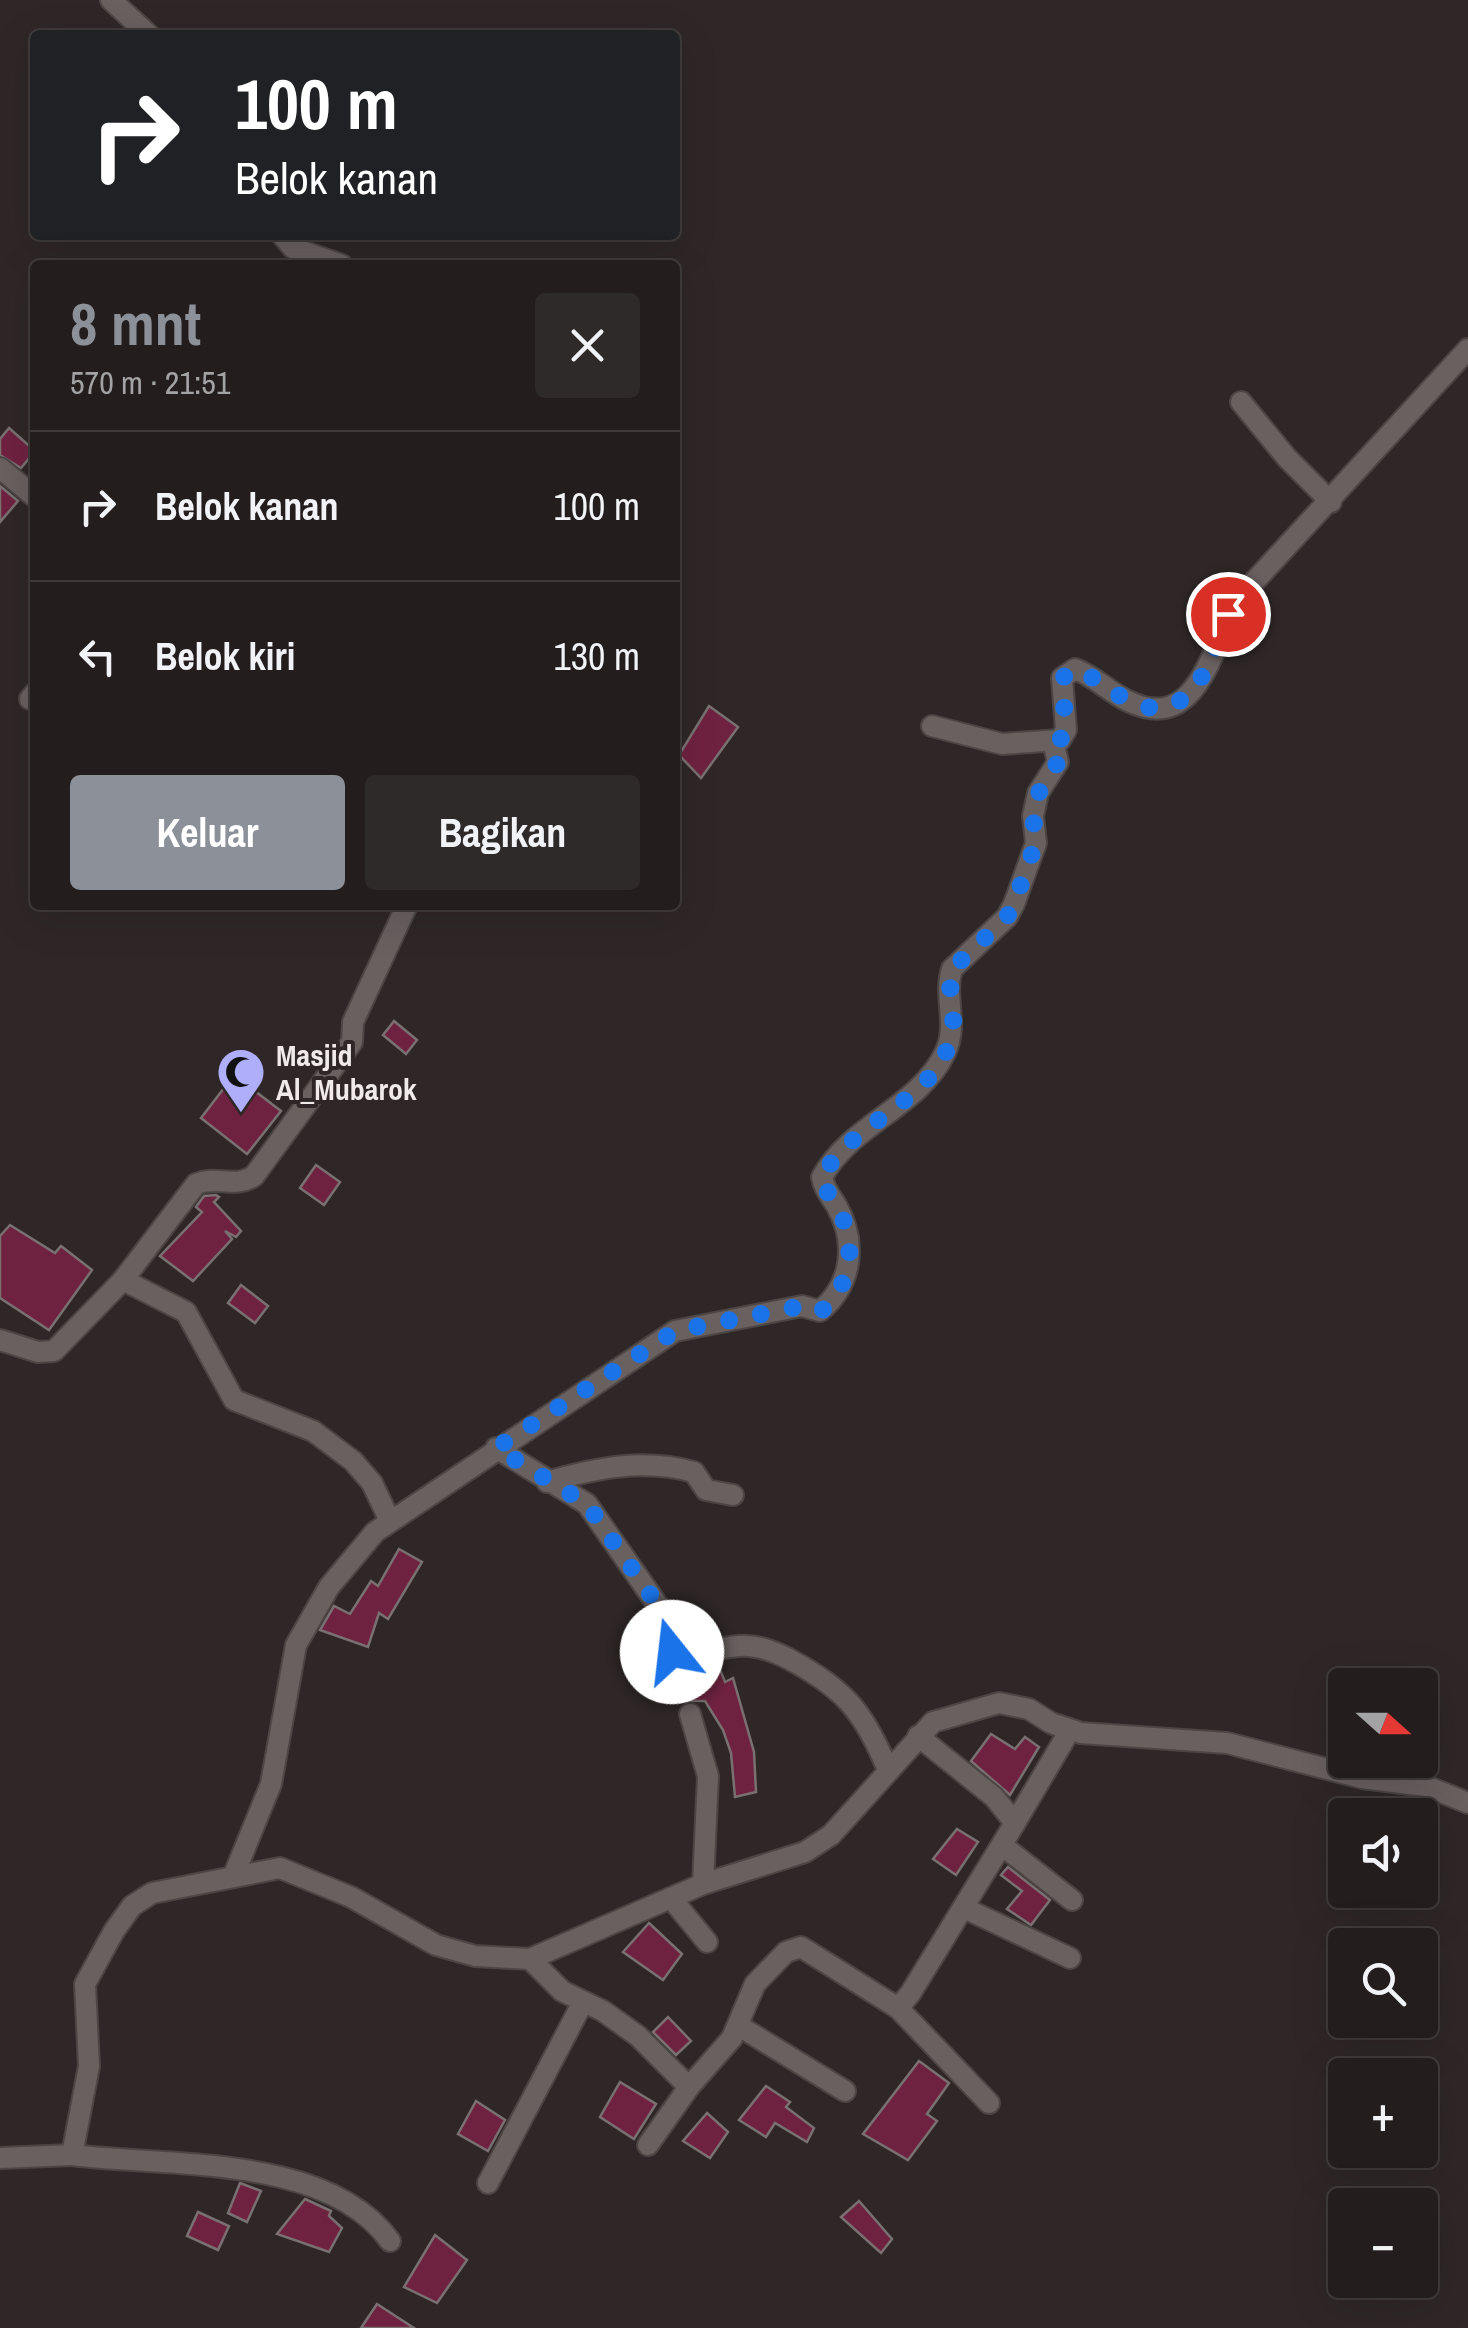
<!DOCTYPE html>
<html lang="id">
<meta charset="utf-8">
<style>
:root{--surface:#231d1d;--page:#2f2a2a;--text:#f1f3f6;--muted:#a3a2a4;--line:#403b3b;--accent:#8c9099}
body{margin:0;font-family:"Archivo Narrow",sans-serif;background:var(--page);color:var(--text);height:100vh;display:flex;flex-direction:column;font-size:38px;white-space:nowrap}
*{box-sizing:border-box;margin:0}
p{font-size:32px;color:var(--muted)}
.icon{flex:none;width:55px;height:55px;fill:none;stroke:currentColor;stroke-width:2;stroke-linecap:round;stroke-linejoin:round}
.map{position:relative;flex:1;overflow:hidden}
.sheet{position:absolute;left:30px;top:260px;width:650px;height:650px;display:flex;flex-direction:column;background:var(--surface);border-radius:10px;box-shadow:0 10px 40px #0002,0 0 0 2px var(--line)}
.sheet>*{flex:none}
.hud{position:absolute;left:30px;top:30px;width:650px;height:210px;border-radius:10px;box-shadow:0 10px 40px #0002,0 0 0 2px var(--line);background:#202124;color:#fff;overflow:hidden}
.needle{width:65px;rotate:111deg}
.fabs{position:absolute;left:1328px;top:1668px;display:grid;gap:20px}
.fabs a{display:grid;place-items:center;width:110px;height:110px;border-radius:10px;background:var(--surface);box-shadow:0 10px 40px #0002,0 0 0 2px var(--line);font-size:50px}
.pin{position:absolute;display:grid;place-items:center;width:85px;height:85px;color:#fff;margin:-42px;border:5px solid #fff;border-radius:50%;box-shadow:0 2px 10px #0007}
.me{position:absolute;width:110px;margin:-55px;rotate:344deg;stroke-linejoin:round;filter:drop-shadow(0 0 8px #0008)}
.turn{display:flex;align-items:center;gap:35px;height:210px;padding:0 40px;font-size:45px}
.turn .icon{width:130px;height:130px;stroke-width:2.5}
.turn b{display:block;font-size:70px;line-height:85px}
.round{display:grid;place-items:center;flex:none;width:105px;height:105px;border-radius:10px;background:var(--page)}
.overview{display:flex;align-items:center;justify-content:space-between;height:170px;padding:0 40px}
h1{font-size:60px;font-weight:700;line-height:75px;color:var(--accent)}
.cta{display:flex;gap:20px;margin-top:auto;padding:20px 40px}
.cta a{flex:1;height:115px;border-radius:10px;background:var(--accent);color:#fff;font-size:40px;font-weight:700;line-height:115px;text-align:center}
.cta a+a{background:var(--page);color:var(--text)}
ul{padding:0;list-style:none}
li{display:flex;align-items:center;gap:30px;height:150px;padding:0 40px;border-top:2px solid var(--line)}
li div{flex:1}
li b{display:block;font-size:38px}
li em{font-style:normal}
.map>svg:first-child{display:block}
.building{fill:#6f2240;stroke:#797072;stroke-width:2.5}
.lines{fill:none;stroke-linecap:round;stroke-linejoin:round}
.minor-casing{stroke:#4b4544;stroke-width:24}
.minor{stroke:#696060;stroke-width:20}
.route{stroke:#1a73e8;stroke-width:18;stroke-dasharray:0 32.4}
.labels{text-anchor:middle;dominant-baseline:central;stroke-width:8;stroke-linejoin:round;paint-order:stroke}
.poi-label{font-size:30px;font-weight:bold;fill:#f0ebea;stroke:#2f2727;text-anchor:start}
</style>
<div class="map">
<svg width="1468" height="2328" viewBox="0 0 1468 2328">
<rect width="100%" height="100%" fill="#2f2727"/>
<!-- building -->
<g class="building">
<path d="M9,428L35,451L21,468L0,455V439Z"/>
<path d="M0,486L18,501L0,522Z"/>
<path d="M709,706L738,727L701,778L679,755Z"/>
<path d="M394,1021L417,1040L406,1054L383,1035Z"/>
<path d="M234,1075L281,1111L247,1154L201,1118Z"/>
<path d="M316,1165L340,1182L324,1205L300,1188Z"/>
<path d="M216,1195L219,1197L214,1202L241,1231L236,1237L225,1231L232,1239L193,1281L160,1256L202,1212L196,1207L204,1196Z"/>
<path d="M10,1225L55,1253L61,1246L92,1270L49,1330L0,1298V1236Z"/>
<path d="M241,1285L268,1306L255,1323L228,1303Z"/>
<path d="M399,1549L422,1562L388,1619L379,1613L368,1647L320,1630L334,1606L350,1614L371,1581L378,1586Z"/>
<path d="M719,1667L725,1682L733,1678L754,1752L756,1792L735,1797L731,1753L723,1730L705,1701H688L678,1674Z"/>
<path d="M991,1734L1015,1749L1025,1737L1039,1747L1010,1795L971,1761Z"/>
<path d="M957,1829L978,1842L956,1875L933,1859Z"/>
<path d="M1008,1867L1050,1900L1031,1925L1007,1909L1022,1891L1001,1875Z"/>
<path d="M649,1923L682,1954L663,1980L623,1952Z"/>
<path d="M668,2017L691,2041L676,2055L653,2032Z"/>
<path d="M919,2061L949,2083L927,2114L937,2121L908,2160L863,2134Z"/>
<path d="M620,2082L656,2104L634,2139L600,2117Z"/>
<path d="M766,2086L790,2102L786,2107L814,2128L807,2142L775,2123L766,2137L739,2120Z"/>
<path d="M476,2101L505,2120L488,2151L458,2134Z"/>
<path d="M707,2113L728,2132L710,2158L683,2141Z"/>
<path d="M240,2183L261,2191L247,2222L228,2213Z"/>
<path d="M305,2199L331,2211L329,2216L342,2228L329,2252L277,2234Z"/>
<path d="M859,2201L892,2239L881,2253L841,2217Z"/>
<path d="M198,2212L229,2226L218,2250L187,2236Z"/>
<path d="M435,2235L467,2260L437,2303L404,2287Z"/>
<path d="M377,2304L414,2328H361Z"/>
</g>
<g class="lines">
<!-- minor casing -->
<g class="minor-casing">
<g id="minor">
<path d="M111,0L149,35"/>
<path d="M282,235L293,248L342,265"/>
<path d="M1241,402L1287,458L1331,502"/>
<path d="M0,468L35,497"/>
<path d="M30,699L35,693"/>
<path d="M932,726L1002,744L1060,740L1066,730L1062,678L1075,669C1096,677 1110,693 1130,702C1202,735 1213,636 1241,596L1468,349"/>
<path d="M123,1280L186,1312L234,1400L313,1431L353,1461L372,1483L390,1521"/>
<path d="M0,1340L38,1352L54,1351L123,1280L196,1184C217,1175 234,1189 254,1176L352,1042L353,1022L407,905"/>
<path d="M496,1448L587,1504L659,1607L664,1646C685,1662 714,1648 738,1646C756,1644 773,1651 789,1659C845,1689 864,1712 888,1770"/>
<path d="M547,1482C596,1468 643,1458 694,1472L706,1490L733,1495"/>
<path d="M690,1714L708,1776L703,1884"/>
<path d="M1015,1823L1070,1730"/>
<path d="M1003,1846L1072,1900"/>
<path d="M233,1877L271,1784L296,1645L329,1587L375,1532L675,1331L802,1306L820,1311C853,1284 857,1241 836,1205C830,1195 824,1189 822,1177C852,1123 918,1108 945,1053C959,1024 943,997 952,969L1007,917L1014,904L1036,843L1033,816L1038,793L1058,762L1053,742"/>
<path d="M671,1898L707,1942"/>
<path d="M964,1908L1070,1958"/>
<path d="M530,1959L562,1991L603,2011L638,2036L689,2087"/>
<path d="M898,2008L989,2103"/>
<path d="M739,2026L845,2091"/>
<path d="M648,2145L689,2087L732,2038L755,1984L786,1952L801,1947L898,2008L910,1994L1015,1823L994,1797L918,1736"/>
<path d="M72,2155C167,2167 328,2154 390,2241"/>
<path d="M0,2158L72,2155L89,2066L85,1984L114,1931L132,1906L152,1893L280,1868L351,1897L436,1945L475,1956L530,1959L703,1884L805,1852L831,1835L933,1722L999,1703L1029,1709L1051,1723L1081,1733L1227,1743L1362,1778L1426,1786L1468,1803"/>
<path d="M488,2183L583,2002"/>
</g>
</g>
<!-- minor -->
<use href="#minor" class="minor"/>
</g>
<g class="lines">
<!-- route -->
<path class="route" d="M672,1652L664,1646L659,1607L587,1504L496,1448L675,1331L802,1306L820,1312C853,1285 858,1241 836,1205C830,1195 824,1189 822,1177C853,1120 934,1102 951,1038C958,1015 946,992 952,969L1007,917L1014,904L1036,842L1033,816L1038,794L1058,762L1053,742L1060,740L1066,730L1062,678L1076,669C1095,677 1110,691 1129,701C1191,731 1213,657 1228,614"/>
</g>
<!-- icons -->
<defs>
<g id="mosque-pin" transform="scale(2.5)"><path d="M0 17L-7.5 6A9.5 9.5 0 1 1 7.5 6Z" fill="#aeaefb" stroke="#2f2727"/><path d="M3.5-4.9A6 6 0 1 0 3.5 4.9A5 5 0 1 1 3.5-4.9Z" fill="#111"/></g>
</defs>
<g fill-rule="evenodd">
<use href="#mosque-pin" x="241" y="1072"/>
</g>
<g class="labels">
<!-- poi labels -->
<g class="poi-label">
<text x="276" y="1055">Masjid<tspan x="276" dy="34">Al_Mubarok</tspan></text>
</g>
</g>
</svg>
<div class="fabs">
<a><svg class="needle" viewBox="-14 -14 28 28"><path d="M0-13l5 13h-10z" fill="#e53935"/><path d="M0 13l5-13h-10z" fill="#a3a2a4"/></svg></a>
<a><svg class="icon" aria-label="sound" viewBox="0 0 24 24"><path d="M4 9h4l5-4v14l-5-4H4zM17 9q2 3 0 6"/></svg></a>
<a><svg class="icon" aria-label="search" viewBox="0 0 24 24"><circle cx="10" cy="10" r="6"/><path d="M15 15l6 6"/></svg></a>
<a>+</a>
<a>−</a>
</div>
<div class="pin" style="left:1228px;top:614px;background:#d93025"><svg class="icon" aria-label="arrive" viewBox="0 0 24 24"><path d="M6 21V4h12l-3 4 3 4H6"/></svg></div>
<svg class="me" style="left:672px;top:1652px" viewBox="-20 -20 40 40"><circle r="19" fill="#fff"/><path d="M0-13L10 11 0 6-10 11z" fill="#1a73e8"/></svg>
<div class="hud">
<div class="turn"><svg class="icon" aria-label="right" viewBox="0 0 24 24"><path d="M7 20v-9h11M14 6l5 5-5 5"/></svg><div><b>100 m</b>Belok kanan</div></div>
</div>
<section class="sheet">
<div class="overview"><div><h1>8 mnt</h1><p>570 m · 21:51</p></div><a class="round"><svg class="icon" aria-label="close" viewBox="0 0 24 24"><path d="M6 6l12 12M18 6L6 18"/></svg></a></div>
<ul>
<li><svg class="icon" aria-label="right" viewBox="0 0 24 24"><path d="M7 20v-9h11M14 6l5 5-5 5"/></svg><div><b>Belok kanan</b></div><em>100 m</em></li>
<li><svg class="icon" aria-label="left" viewBox="0 0 24 24"><path d="M17 20v-9H6M10 6l-5 5 5 5"/></svg><div><b>Belok kiri</b></div><em>130 m</em></li>
</ul>
<div class="cta"><a>Keluar</a><a>Bagikan</a></div>
</section>
</div>
